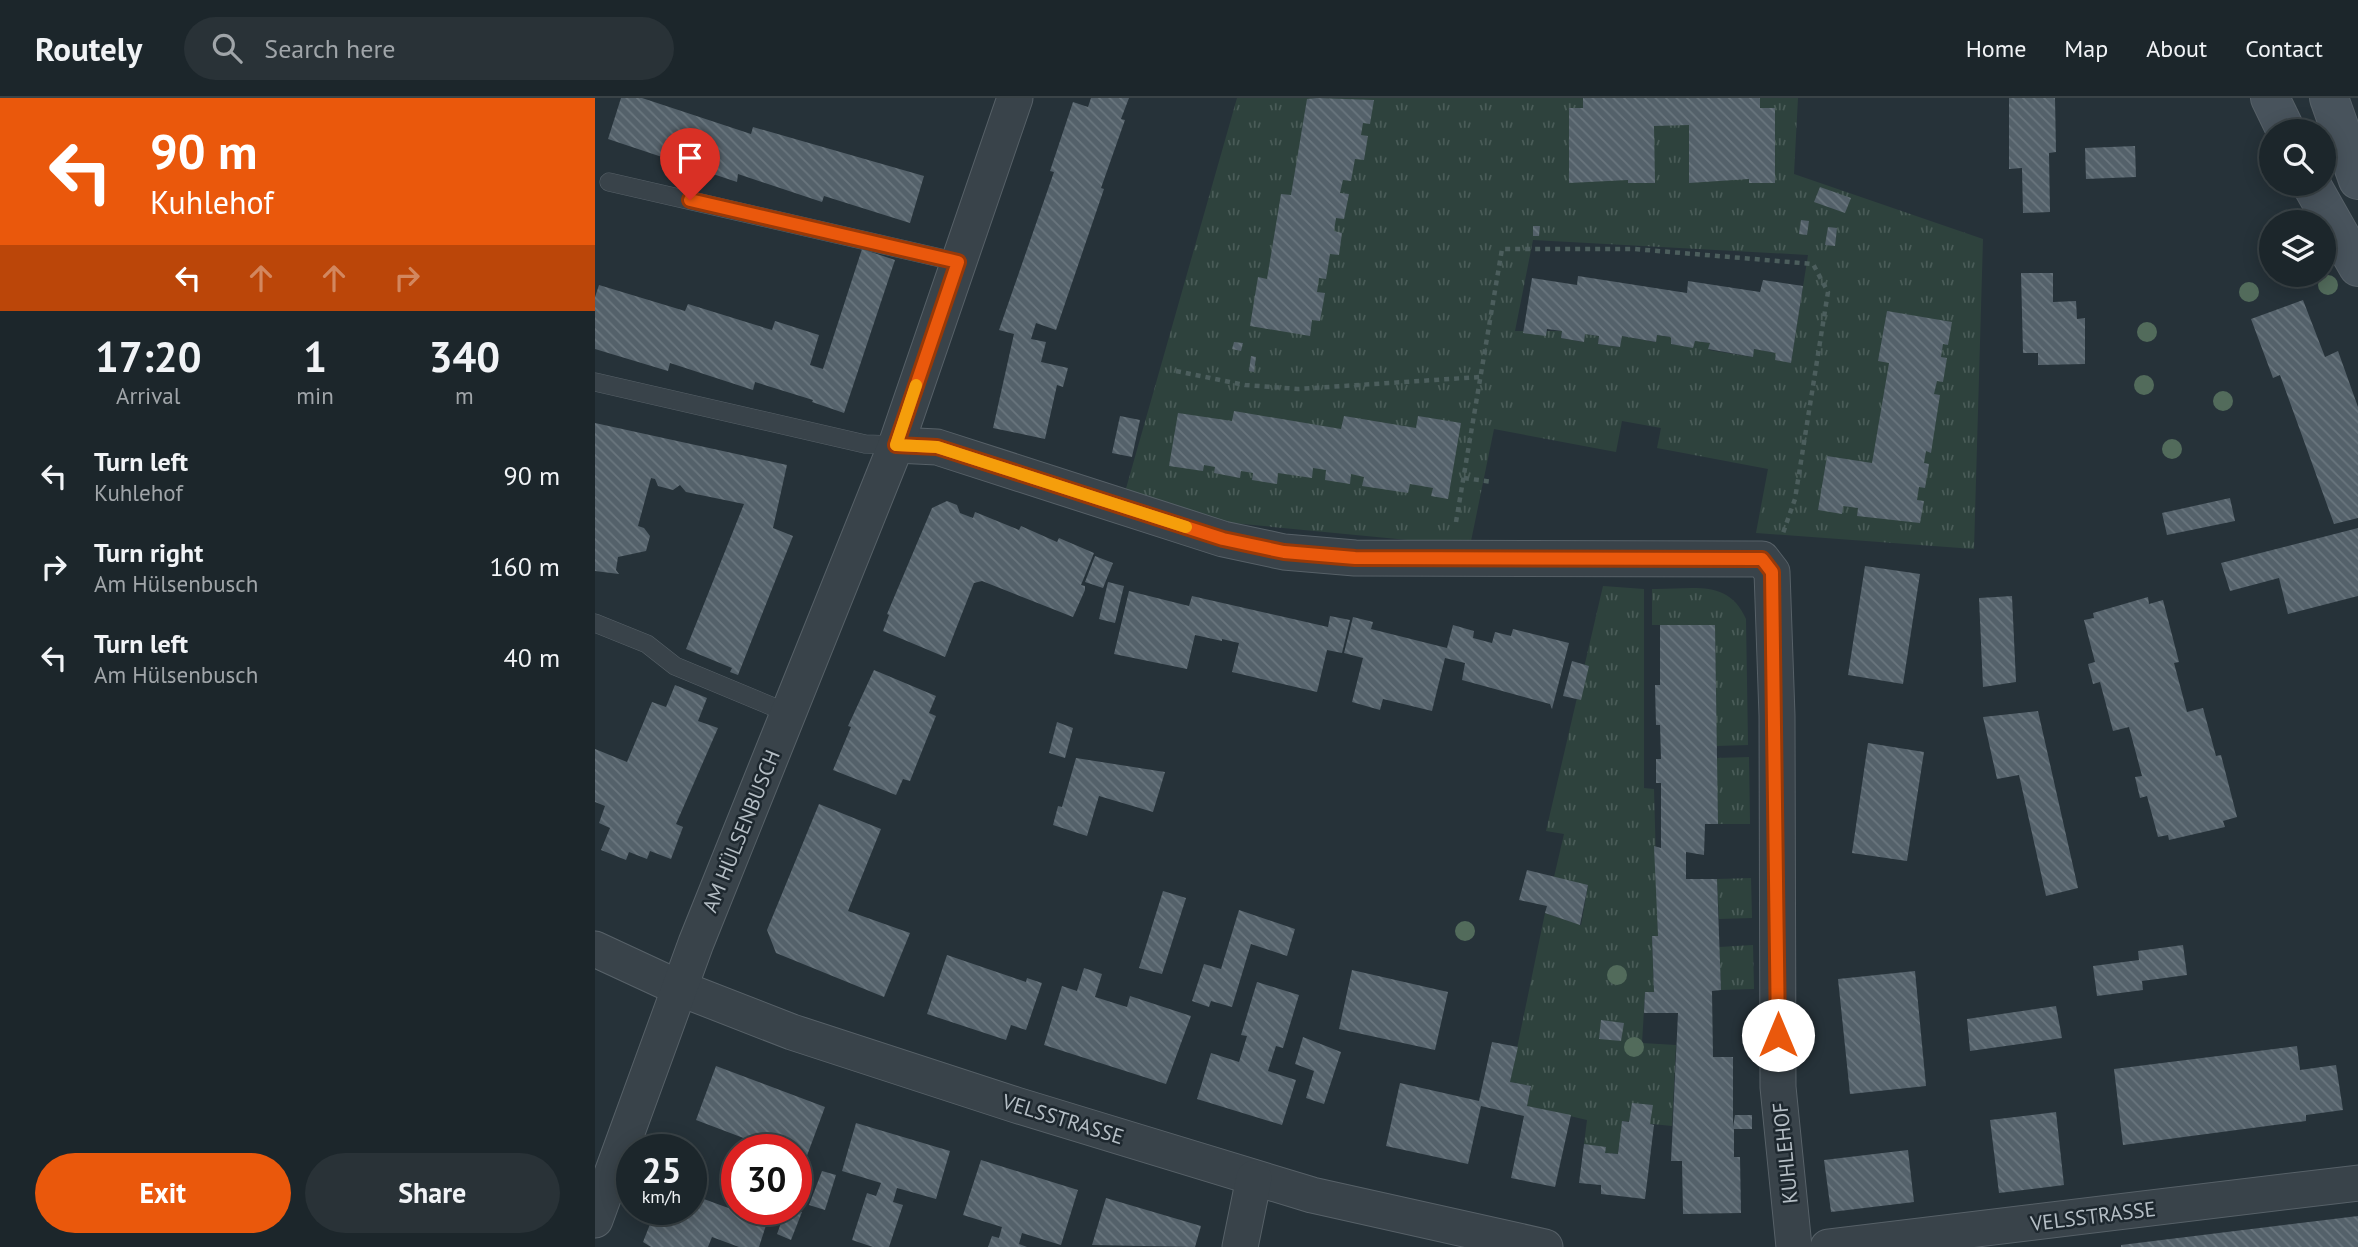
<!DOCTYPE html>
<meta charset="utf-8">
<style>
:root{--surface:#1c262b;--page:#293237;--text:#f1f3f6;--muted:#a0a5a9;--line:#3a4347;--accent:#ea580c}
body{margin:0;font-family:"PT Sans",sans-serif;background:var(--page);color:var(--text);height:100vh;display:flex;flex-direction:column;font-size:26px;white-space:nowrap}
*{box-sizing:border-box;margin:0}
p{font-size:23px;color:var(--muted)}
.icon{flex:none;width:38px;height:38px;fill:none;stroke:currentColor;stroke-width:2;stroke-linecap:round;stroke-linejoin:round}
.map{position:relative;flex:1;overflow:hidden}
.side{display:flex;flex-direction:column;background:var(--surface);width:595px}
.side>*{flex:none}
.banner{background:#ea580c;color:#fff;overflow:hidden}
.buttons{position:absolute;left:1664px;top:21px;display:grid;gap:14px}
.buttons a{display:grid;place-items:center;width:77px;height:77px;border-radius:50%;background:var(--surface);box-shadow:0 4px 18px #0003,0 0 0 2px var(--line);font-size:35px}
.speed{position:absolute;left:21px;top:1036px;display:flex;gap:14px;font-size:35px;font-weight:700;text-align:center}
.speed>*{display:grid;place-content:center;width:91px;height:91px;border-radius:50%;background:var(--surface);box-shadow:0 4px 18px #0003,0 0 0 2px var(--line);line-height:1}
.speed small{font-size:18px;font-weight:400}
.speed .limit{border:10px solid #d22;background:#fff;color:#111}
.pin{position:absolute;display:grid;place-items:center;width:60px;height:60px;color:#fff;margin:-72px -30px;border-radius:50% 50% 50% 0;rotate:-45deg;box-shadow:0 0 7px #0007}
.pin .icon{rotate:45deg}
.me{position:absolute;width:77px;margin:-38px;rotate:0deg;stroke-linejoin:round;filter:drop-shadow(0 0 5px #0008)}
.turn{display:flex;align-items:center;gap:24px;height:147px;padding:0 35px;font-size:32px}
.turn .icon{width:91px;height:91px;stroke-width:2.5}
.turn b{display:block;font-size:49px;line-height:60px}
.lanes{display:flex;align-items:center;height:66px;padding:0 35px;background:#0003;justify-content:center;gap:35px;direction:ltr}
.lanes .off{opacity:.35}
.eta{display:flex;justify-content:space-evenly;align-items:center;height:119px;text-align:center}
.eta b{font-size:42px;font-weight:700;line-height:49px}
.cta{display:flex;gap:14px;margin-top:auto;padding:14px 35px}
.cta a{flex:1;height:80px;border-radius:42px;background:var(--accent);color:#fff;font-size:28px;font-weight:700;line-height:80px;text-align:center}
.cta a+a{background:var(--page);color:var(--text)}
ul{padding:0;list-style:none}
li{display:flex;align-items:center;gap:21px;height:91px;padding:0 35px}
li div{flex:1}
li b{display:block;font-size:26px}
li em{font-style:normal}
header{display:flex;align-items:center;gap:42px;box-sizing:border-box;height:98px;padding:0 35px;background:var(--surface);border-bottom:2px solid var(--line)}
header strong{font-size:33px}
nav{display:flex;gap:38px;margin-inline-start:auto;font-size:24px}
.search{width:490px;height:63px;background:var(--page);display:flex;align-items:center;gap:18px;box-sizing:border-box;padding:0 24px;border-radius:38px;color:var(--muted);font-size:26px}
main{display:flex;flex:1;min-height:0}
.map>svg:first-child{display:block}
.grass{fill:url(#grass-tufts);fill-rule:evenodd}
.building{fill:url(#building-back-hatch)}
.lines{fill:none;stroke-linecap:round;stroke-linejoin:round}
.service-casing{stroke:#576168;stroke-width:19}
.minor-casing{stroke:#576168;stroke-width:37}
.secondary-casing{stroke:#576168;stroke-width:40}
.path{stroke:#4c5e5d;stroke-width:4.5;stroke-dasharray:5 5;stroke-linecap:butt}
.service{stroke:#39434a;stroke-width:18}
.minor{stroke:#39434a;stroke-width:35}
.secondary{stroke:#48535c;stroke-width:38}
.tree{fill:#526b5b}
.route-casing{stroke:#983908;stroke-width:18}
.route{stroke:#ea580c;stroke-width:12}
.slow{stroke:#f59e0b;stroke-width:12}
.labels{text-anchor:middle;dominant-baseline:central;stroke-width:5;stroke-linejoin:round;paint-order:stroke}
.street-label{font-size:21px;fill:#b5bec5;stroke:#1e282f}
</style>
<header>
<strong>Routely</strong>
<div class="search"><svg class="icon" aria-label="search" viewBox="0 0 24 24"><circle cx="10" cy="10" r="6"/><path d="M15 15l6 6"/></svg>Search here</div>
<nav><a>Home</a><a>Map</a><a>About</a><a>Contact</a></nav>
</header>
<main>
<section class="side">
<div class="banner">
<div class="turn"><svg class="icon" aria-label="left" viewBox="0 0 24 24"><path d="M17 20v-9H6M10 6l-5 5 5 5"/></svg><div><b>90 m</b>Kuhlehof</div></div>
<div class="lanes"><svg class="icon" aria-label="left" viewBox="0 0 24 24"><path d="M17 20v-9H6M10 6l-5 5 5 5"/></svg><svg class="icon off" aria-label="ahead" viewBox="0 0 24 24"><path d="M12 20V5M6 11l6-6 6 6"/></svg><svg class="icon off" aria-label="ahead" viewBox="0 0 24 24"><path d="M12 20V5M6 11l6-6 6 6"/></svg><svg class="icon off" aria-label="right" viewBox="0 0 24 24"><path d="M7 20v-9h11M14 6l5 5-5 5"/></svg></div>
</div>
<div class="eta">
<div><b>17:20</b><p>Arrival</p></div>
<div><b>1</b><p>min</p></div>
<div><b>340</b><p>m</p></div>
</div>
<ul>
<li><svg class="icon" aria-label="left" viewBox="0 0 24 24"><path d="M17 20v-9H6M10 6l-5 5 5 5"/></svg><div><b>Turn left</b><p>Kuhlehof</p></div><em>90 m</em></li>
<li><svg class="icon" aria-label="right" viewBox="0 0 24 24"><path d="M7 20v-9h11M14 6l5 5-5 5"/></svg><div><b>Turn right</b><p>Am Hülsenbusch</p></div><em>160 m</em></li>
<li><svg class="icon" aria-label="left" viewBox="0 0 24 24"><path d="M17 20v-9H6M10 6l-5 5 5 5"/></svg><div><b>Turn left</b><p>Am Hülsenbusch</p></div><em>40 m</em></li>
</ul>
<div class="cta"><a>Exit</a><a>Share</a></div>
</section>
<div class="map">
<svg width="1763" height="1149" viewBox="0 0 1763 1149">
<defs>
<pattern id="grass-tufts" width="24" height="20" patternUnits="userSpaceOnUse" patternTransform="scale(1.75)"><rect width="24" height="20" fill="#2e423d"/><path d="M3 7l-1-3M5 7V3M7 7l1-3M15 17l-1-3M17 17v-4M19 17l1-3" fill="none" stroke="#4a5c58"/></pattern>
<pattern id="building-back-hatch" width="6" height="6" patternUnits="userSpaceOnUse" patternTransform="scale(1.75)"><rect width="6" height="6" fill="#54616a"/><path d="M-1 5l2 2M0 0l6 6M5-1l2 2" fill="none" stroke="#6a767e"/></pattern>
</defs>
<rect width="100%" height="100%" fill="#263239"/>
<!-- grass -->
<g class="grass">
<path d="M642,0H1203L1199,76L1388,141L1379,451L1161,435L1173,371L1062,350L1066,330L1027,323L1021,354L899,331L875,448L637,425L530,394ZM938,142L1213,157L1196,264L1181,262V255L1159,251L1157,259L1114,252L1115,245L1100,243L1098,249L1076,246V239L1062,237L1060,244L1027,238L1024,249L1003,246L1004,238L990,236L988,244L966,240L967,233H920Z"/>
<path d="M1008,488L1049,491V690L1059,691L1063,838L1057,839L1059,894L1050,895L1047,945L1081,947L1077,1028L1028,1023L1023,1056L1010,1055L989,1046L992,1022L932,1008L936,988L915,984L950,815L986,827L993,788L959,779L969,736L951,733Z"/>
<path d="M1057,491C1097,492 1133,480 1151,521L1153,647L1121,648L1120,527H1057Z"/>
<path d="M1154,659L1155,726H1123L1121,660Z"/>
<path d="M1156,780L1157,820L1124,821L1122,781Z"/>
<path d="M1158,847L1159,891L1126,892L1124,849Z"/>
</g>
<!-- building -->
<g class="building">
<path d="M26,0H47L156,36L158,29L329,78L315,125L229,98L227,104L143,76L142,84L13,41Z"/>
<path d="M496,0H534L526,21L530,22L506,90L509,91L461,232L441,225L436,241L451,244L446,264L473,270L468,289L462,287L450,341L398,330L419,236L404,232L459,74L455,73L478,4L493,9Z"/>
<path d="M722,0L779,2L775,26L768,25L766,37L773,38L769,62L760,61L756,83L748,82L745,95L754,96L749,121L741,120L739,133L747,135L744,157L735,156L731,181L724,180L722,194L730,195L725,223L717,222L715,238L655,228L663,179L672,181L686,96L696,97L712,1Z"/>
<path d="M988,0H1165V10H1180V85H1154V81L1094,85V27L1059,28L1060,85H1033V82L974,85V10H988Z"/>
<path d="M1414,0H1460L1461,54L1454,55L1455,114L1428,115L1427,70L1414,71Z"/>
<path d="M1540,48L1541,79L1491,81L1490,50Z"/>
<path d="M1225,89L1256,100L1250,115L1219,104Z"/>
<path d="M1206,122L1214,123L1212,137L1204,136Z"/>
<path d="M938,128H945L944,138H938Z"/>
<path d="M1233,129L1242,130L1240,148L1230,147Z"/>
<path d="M267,151L300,162L249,315L217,304L218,302L160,284L158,292L75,265L73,273L0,251V199L4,187L90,213L93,206L177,232L180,223L224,237L215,267L228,271Z"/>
<path d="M1426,175H1458V204L1481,203L1482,221L1490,220V266L1443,267V255H1428Z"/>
<path d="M983,178L1092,195L1093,183L1165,194L1168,182L1208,188L1196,265L1180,262L1181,255L1159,251L1158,259L1113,251L1115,245L1100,243L1098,250L1076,246V239L1062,237L1061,244L1027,238L1025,249L1003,246L1004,238L990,236L989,244L966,240L967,233L952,231L951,238L928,235L937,180L982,187Z"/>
<path d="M1708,202L1730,259L1743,253L1763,309V420L1739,426L1685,277L1678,280L1656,221Z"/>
<path d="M1292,213L1357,224L1353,247L1348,246L1346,259L1352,260L1348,284L1342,283L1339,296L1345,297L1336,355L1331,353L1329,365L1334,366L1330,390L1324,389L1322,402L1329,403L1325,425L1262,418L1263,410L1248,408L1247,416L1223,412L1232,358L1277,365L1294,265L1283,263Z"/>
<path d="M639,244L648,245L646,253L637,251Z"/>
<path d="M656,258L661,259L659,274L654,273Z"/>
<path d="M639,313L746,331L749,318L821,330L823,318L866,325L853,401L836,398L838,390L815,386L813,395L767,388L769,379L756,376L755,386L730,382L731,372L718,370L717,380L683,375L682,386L657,382L658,375L646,373L645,380L619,375L620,369L609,367L608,373L574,368L583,315L637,323Z"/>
<path d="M525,318L545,322L537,359L517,355Z"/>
<path d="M0,325L192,367L178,430L198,438L143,577L135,574L137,570L91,551L149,406L91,394L85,387L78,392L63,388L60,381L56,380L43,428L49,430L55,438L51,453L23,459L21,472L24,476L0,473Z"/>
<path d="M1635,400L1640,423L1572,437L1567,415Z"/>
<path d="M352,403L362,407L365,415L378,420L380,414L424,432L426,428L462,444L464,440L499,455L486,487L490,488V492L478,519L387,483L379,485L350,559L288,533L294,517L292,516L337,410Z"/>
<path d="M1763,430V498L1693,516L1684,480L1635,493L1626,465Z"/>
<path d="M500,458L518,465L508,490L490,484Z"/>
<path d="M1270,468L1325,476L1308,586L1253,577Z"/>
<path d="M513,484L529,488L520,525L504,521Z"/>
<path d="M534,493L594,508L597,498L733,529L735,518L755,522L747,555L732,552L722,594L637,574L644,545L627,541V543L600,537L592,571L519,556Z"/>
<path d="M1417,498L1421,584L1388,589L1384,500Z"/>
<path d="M1553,499L1554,506L1568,502L1584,564L1579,565L1592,614L1608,610L1621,658L1626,657L1642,719L1628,723L1630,729L1574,742L1573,737L1563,739L1552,698L1545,700L1540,679L1547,678L1534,629L1518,633L1505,584L1498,586L1493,566L1500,564L1489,522L1499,520L1498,515Z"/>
<path d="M758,519L778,524L776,531L852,550L858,527L879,533L878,540L897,545L900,534L916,538L918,531L974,545L957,611L955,606L867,582L870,565L850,560L837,613L788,601L785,612L757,604L768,560L749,555Z"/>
<path d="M1065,527H1120L1123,726H1110L1109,757L1091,754V781H1122L1126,892L1117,893L1118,959H1138V1029L1140,1017H1157V1031H1139V1059H1145L1146,1115L1088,1116L1087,1063H1076L1083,915H1049L1050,894H1059L1057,838H1063L1059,748L1066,750V685H1061V661H1066L1065,627H1061L1060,587H1065Z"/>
<path d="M977,563L994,568L986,602L968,598Z"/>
<path d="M279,572L341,598L334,615L341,618L315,683L308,681L301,697L238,672L256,629L253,628Z"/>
<path d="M80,587L112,600L103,623L123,630L81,726L88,729L76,761L55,753L52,761L34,754L31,762L6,752L15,730L4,725L10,708L0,704V651L32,664L57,604L71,609Z"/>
<path d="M1443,613L1483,790L1451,798L1424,677L1402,681L1388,619Z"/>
<path d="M462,624L478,630L470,660L454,655Z"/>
<path d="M1273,645L1329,654L1312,763L1257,755Z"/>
<path d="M481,660L570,674L558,714L504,698L492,738L458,727L463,708L467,709Z"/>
<path d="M224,706L286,731L253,813L315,835L289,899L181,855L172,832Z"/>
<path d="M932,772L993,787L985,827L950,815L952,808L924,802Z"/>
<path d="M568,793L591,800L567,876L544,870Z"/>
<path d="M644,812L700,831L692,858L656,846L637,909L616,903L614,909L597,903L609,866L626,871Z"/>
<path d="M1588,847L1592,877L1547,883L1548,892L1502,898L1498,868L1544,862L1543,853Z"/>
<path d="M352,857L431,884L432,880L447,885L431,932L416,927L411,942L332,916Z"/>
<path d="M489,870L507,876L500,899L532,909L535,898L596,918L571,986L449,947L467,888L482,893Z"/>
<path d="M757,872L853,894L840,952L744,931Z"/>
<path d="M1320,873L1331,988L1255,996L1243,881Z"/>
<path d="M662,884L704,897L688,950L681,948L673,973L701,982L687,1027L602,1001L616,955L644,964L652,938L646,937Z"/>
<path d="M1461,908L1467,940L1375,953L1372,921Z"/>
<path d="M1006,922L1029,925L1026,943L1004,941Z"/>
<path d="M708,939L746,954L729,1006L711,1000L719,973L700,966Z"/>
<path d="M897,944L923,949L915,984L936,988L932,1008L976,1017L960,1089L916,1080L929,1018L886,1008L873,1066L791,1048L805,985L884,1003Z"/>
<path d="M1702,948L1705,972L1741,967L1748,1012L1711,1017V1023L1528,1047L1519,971Z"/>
<path d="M121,968L230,1009L210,1063L201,1060V1052H180L101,1022Z"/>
<path d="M1037,1005L1058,1007L1055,1026L1059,1027L1050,1101L1006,1096V1087L984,1085L989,1046L1011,1049L1010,1055L1023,1056L1027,1023L1034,1024Z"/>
<path d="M1461,1014L1469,1087L1404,1095L1395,1022Z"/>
<path d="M261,1025L355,1053L341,1101L302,1090L298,1104L308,1107L294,1149H278L257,1142L272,1095L281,1098L286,1085L247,1073Z"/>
<path d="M1313,1052L1319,1104L1236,1114L1229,1062Z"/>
<path d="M386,1062L483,1092L466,1147L427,1135L424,1146L432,1149H393L397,1138L404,1140L407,1129L368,1117Z"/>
<path d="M227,1073L241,1077L230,1112L214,1107Z"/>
<path d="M96,1088L108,1092L106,1100L172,1124L164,1149H144L117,1139L113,1149H56L48,1144L61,1111H96Z"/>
<path d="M511,1100L606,1128L600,1149L497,1147Z"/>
<path d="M191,1111L207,1114L196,1142L182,1136Z"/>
<path d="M1763,1118V1149H1526V1147Z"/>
</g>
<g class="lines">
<!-- service casing -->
<g class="service-casing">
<g id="service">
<path d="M14,84L363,164"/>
<path d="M0,284L270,346L301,347"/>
<path d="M0,525L52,546L80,568L193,615"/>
</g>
</g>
<!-- minor casing -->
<g class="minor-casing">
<g id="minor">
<path d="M301,347L342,349L628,441L689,454L760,460L1167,461L1177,474L1182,618L1183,989L1199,1149"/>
<path d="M0,851L84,890L197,934L421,1007L717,1097L950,1149"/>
<path d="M0,1122L101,845L301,347L420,0"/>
<path d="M645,1149L659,1080"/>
<path d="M1233,1149L1763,1085"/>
</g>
</g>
<!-- secondary casing -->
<g class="secondary-casing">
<g id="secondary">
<path d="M1675,0L1691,33"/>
<path d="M1734,0L1763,82"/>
<path d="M1716,86L1763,169"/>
</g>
</g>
<!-- path -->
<g class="path">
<path d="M581,273L650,287L703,291L885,279"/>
<path d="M869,380L898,384"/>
<path d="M861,424L907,151H1039L1218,166L1233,194L1200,401L1188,435"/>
</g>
<!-- service -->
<use href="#service" class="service"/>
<!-- minor -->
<use href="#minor" class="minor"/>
<!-- secondary -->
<use href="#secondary" class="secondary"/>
</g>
<!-- trees -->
<g class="tree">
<circle cx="1733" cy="187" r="10"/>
<circle cx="1654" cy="194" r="10"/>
<circle cx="1552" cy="234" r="10"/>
<circle cx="1549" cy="287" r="10"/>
<circle cx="1628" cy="303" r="10"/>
<circle cx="1577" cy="351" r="10"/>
<circle cx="870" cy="833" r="10"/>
<circle cx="1022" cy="877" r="10"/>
<circle cx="1039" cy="949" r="10"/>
</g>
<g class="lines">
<!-- route casing -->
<g class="route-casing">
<path id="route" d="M95,102L363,164L301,347L342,349L628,441L689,454L760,460L1167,461L1177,474L1183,937"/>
</g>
<!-- route -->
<use href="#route" class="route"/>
<!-- slow -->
<path class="slow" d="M321,287L301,347L342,349L591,429"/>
</g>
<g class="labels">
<!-- street labels -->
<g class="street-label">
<text transform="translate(146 733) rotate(-68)">AM HÜLSENBUSCH</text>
<text transform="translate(468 1021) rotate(17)">VELSSTRASSE</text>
<text transform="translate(1190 1055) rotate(-96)">KUHLEHOF</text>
<text transform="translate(1498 1118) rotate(-7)">VELSSTRASSE</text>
</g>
</g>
</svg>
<div class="buttons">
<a><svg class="icon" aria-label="search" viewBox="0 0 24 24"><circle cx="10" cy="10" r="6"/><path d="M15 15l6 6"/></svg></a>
<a><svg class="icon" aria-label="layers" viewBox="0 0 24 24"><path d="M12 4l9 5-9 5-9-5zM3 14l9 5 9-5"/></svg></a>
</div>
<div class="speed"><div>25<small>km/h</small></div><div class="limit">30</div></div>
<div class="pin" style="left:95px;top:102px;background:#d93025"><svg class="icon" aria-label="arrive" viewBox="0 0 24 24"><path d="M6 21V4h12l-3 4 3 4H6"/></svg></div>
<svg class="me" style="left:1183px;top:937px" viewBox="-20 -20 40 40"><circle r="19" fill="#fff"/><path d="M0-13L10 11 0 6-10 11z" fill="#ea580c"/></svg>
</div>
</main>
